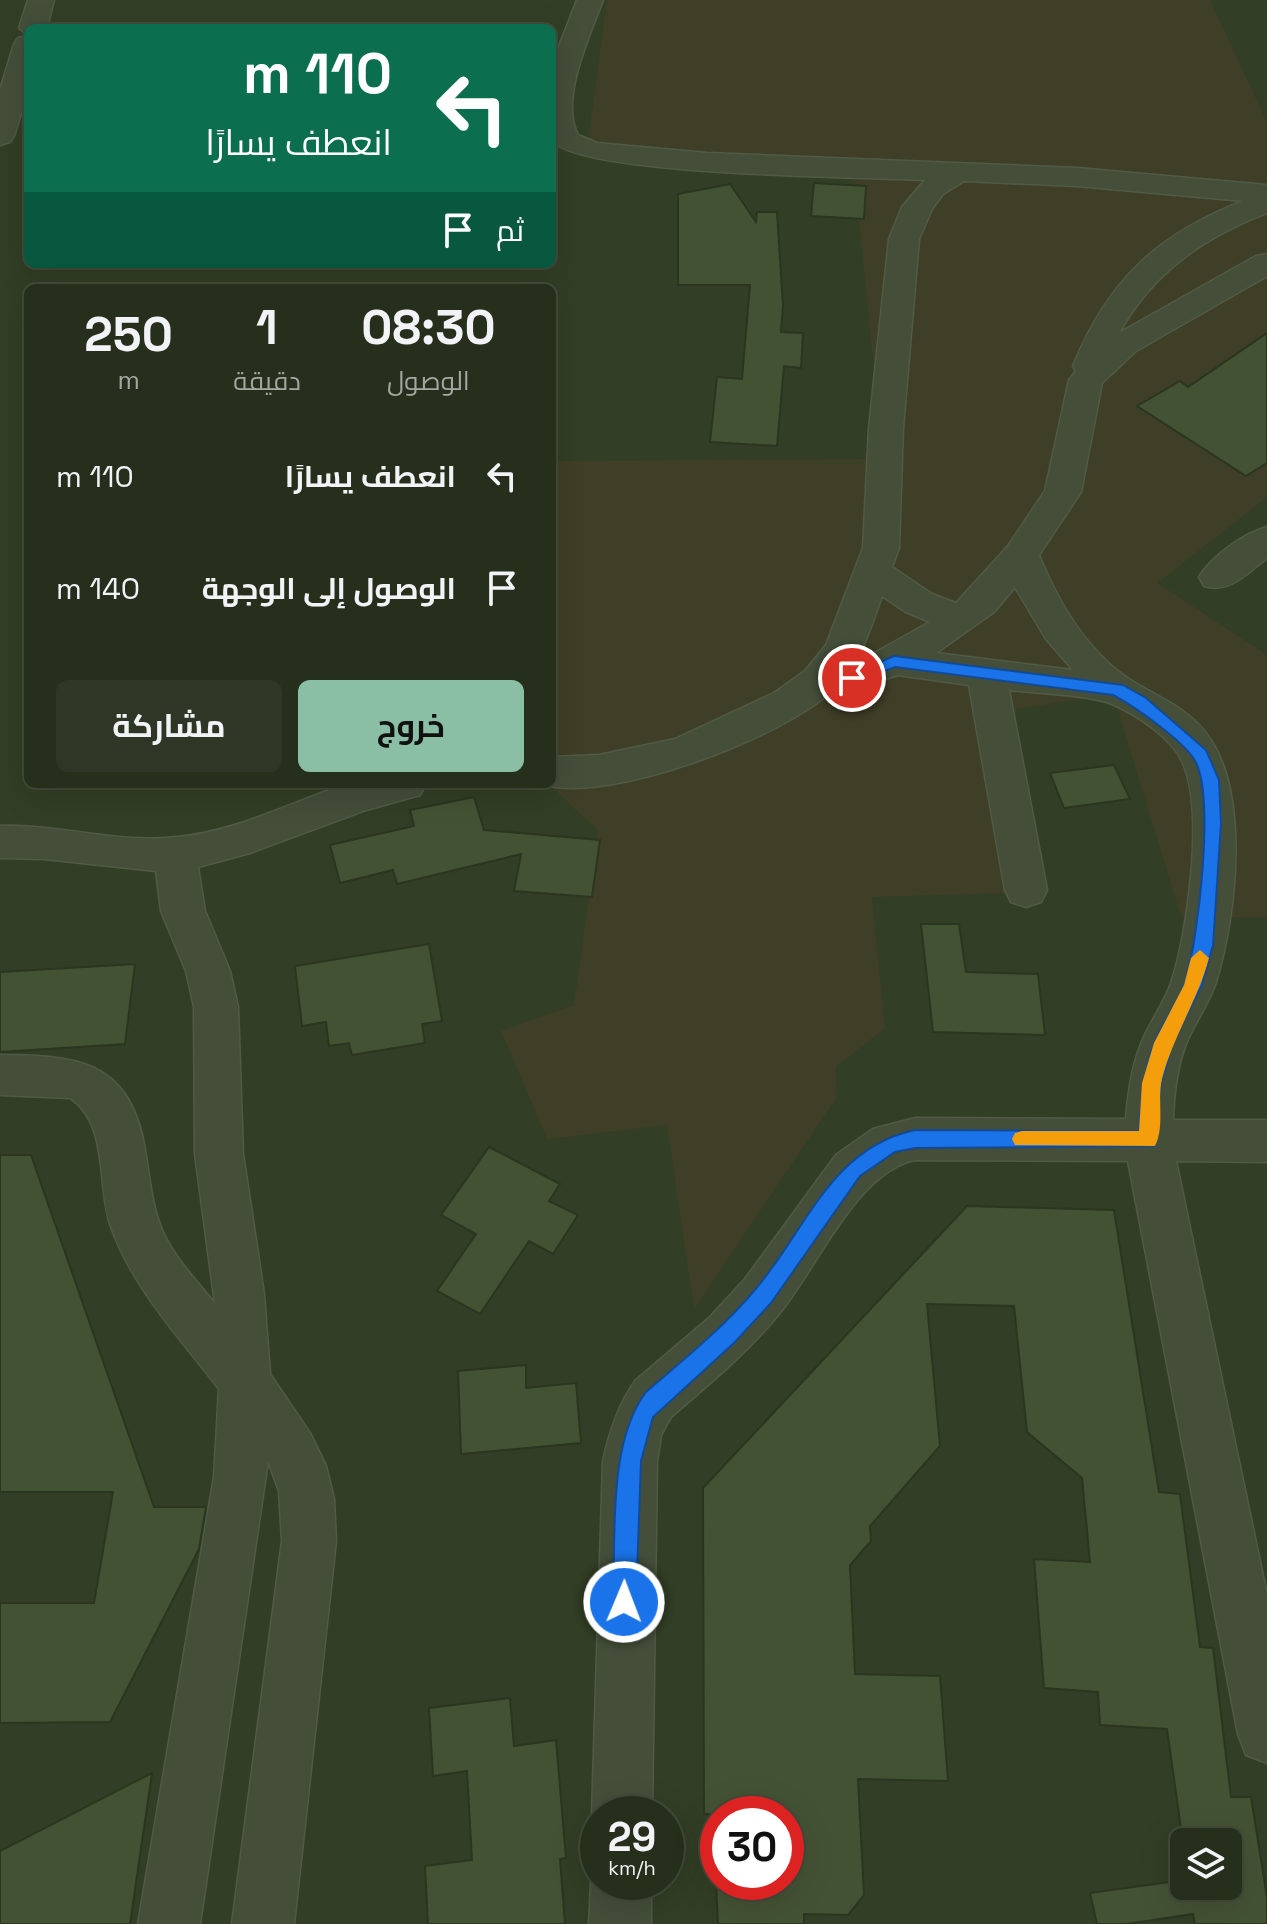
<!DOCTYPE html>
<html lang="ar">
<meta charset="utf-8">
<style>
:root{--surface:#262e1c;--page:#2e3625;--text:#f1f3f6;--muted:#a4a8a3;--line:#424a3b;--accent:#8abfa5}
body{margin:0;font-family:"Space Grotesk",Cairo,sans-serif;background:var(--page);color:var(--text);direction:rtl;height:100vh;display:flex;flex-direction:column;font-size:30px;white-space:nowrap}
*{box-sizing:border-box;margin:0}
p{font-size:26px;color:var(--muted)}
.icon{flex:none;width:44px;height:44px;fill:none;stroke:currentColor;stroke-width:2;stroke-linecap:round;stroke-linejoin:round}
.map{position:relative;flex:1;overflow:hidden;direction:ltr}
.side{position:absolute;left:24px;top:284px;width:532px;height:504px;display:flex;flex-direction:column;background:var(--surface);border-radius:12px;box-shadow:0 8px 32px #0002,0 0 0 2px var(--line);direction:rtl}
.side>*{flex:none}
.top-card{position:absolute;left:24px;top:24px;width:532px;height:244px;border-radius:12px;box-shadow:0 8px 32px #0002,0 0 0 2px var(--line);direction:rtl;background:#0b6e4f;color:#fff;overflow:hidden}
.controls{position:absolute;left:1170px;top:1828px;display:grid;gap:16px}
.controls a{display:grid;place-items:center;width:72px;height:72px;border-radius:12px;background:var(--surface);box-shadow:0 8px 32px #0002,0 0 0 2px var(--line);font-size:40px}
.speed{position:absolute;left:580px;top:1796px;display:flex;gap:16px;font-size:40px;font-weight:700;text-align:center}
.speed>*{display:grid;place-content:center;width:104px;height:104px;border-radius:50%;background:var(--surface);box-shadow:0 8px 32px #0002,0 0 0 2px var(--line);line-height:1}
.speed small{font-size:20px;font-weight:400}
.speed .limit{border:12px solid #d22;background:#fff;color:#111}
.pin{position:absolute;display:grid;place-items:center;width:68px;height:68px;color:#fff;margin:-34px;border:4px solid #fff;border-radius:50%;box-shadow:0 2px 8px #0007}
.me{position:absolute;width:88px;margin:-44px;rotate:1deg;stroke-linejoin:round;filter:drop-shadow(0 0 6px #0008)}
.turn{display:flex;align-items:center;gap:28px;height:168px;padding:0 32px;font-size:36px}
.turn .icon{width:104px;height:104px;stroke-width:2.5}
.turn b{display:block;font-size:56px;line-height:68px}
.then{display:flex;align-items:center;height:76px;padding:0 32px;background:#0003;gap:16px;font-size:30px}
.eta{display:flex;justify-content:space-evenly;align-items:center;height:136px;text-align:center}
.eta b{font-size:48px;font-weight:700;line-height:56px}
.cta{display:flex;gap:16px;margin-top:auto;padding:16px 32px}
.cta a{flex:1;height:92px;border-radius:12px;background:var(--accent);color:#111;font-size:32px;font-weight:700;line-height:92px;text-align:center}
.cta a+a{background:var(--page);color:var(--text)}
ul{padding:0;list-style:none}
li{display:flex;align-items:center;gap:24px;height:112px;padding:0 32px}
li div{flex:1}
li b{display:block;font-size:30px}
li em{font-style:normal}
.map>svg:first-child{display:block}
.green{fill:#3f3f27}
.building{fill:#445234;stroke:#2b3620;stroke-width:2}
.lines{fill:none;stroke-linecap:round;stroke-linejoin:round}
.minor-casing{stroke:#505a45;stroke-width:3}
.minor{fill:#444e39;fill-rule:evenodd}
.route{fill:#1a73e8;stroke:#114b97;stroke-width:2}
.slow{fill:#f59e0b}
</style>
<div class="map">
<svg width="1267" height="1924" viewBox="0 0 1267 1924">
<rect width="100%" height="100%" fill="#323e25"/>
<!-- green -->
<path class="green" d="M607,0H1210L1267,122V497L1158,583L1267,655V917H1181L1113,694L1005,711L1034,892L872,897L885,1028L836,1067L837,1097L694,1309L667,1125L547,1139L501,1031L574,1005L598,830L548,784H552V461L883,459L855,180L586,156Z"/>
<!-- building -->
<g class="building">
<path d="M814,183L866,186L864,219L811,216Z"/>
<path d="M730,184L756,222L757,212H777L783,306L781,332L803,333L801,368L784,366L777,446L710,442L717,377L742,379L750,285H678V194Z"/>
<path d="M1267,333V463L1246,476L1137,406L1180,381L1188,387Z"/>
<path d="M1114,765L1130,799L1064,808L1050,773Z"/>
<path d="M474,797L484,830L600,840L592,897L514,891L521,854L397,884L393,870L340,883L330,845L414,826L410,810Z"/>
<path d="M921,924H959L966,972L1038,974L1045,1035L933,1032Z"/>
<path d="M429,944L442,1021L422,1024L425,1043L352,1055L349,1043L329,1046L326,1022L302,1026L295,966Z"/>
<path d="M135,964L125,1044L0,1052V972Z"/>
<path d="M489,1147L560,1184L549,1201L578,1215L553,1254L529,1241L480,1314L437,1291L476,1234L441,1215Z"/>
<path d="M0,1155H31L154,1507H206L199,1549L110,1722L0,1723V1603H94L113,1492H0Z"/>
<path d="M967,1206L1114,1210L1159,1492L1180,1494L1200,1647L1213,1648L1231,1797H1251L1267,1897V1924H1195L1193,1914L1127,1924H1097L1090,1893L1184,1880V1886H1228V1842H1184V1850L1167,1729L1100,1725L1098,1692L1044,1688L1034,1559L1090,1562L1082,1478L1027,1432L1014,1306L927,1304L940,1446L870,1526L871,1541L850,1565L855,1674L940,1676L948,1781L858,1779L864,1895L848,1915L804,1914V1924H718L716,1882H786V1814H704L703,1488Z"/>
<path d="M526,1365V1388L576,1383L581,1443L461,1454L458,1371Z"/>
<path d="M510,1698L514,1746L556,1740L566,1858L560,1859L565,1924H428L425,1866L472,1860L467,1771L433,1776L429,1708Z"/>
<path d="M152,1773L130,1924H0V1851Z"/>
</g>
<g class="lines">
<!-- minor casing -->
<g class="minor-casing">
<g id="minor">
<path d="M28,0H54L47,28H28V35L19,28Z"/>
<path d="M577,0H603C590,35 559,100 578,135L597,143L707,153L1077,168L1267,185V213C1203,238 1153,272 1119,333L1256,256L1267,254V276L1136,351L1102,383L1081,492L1039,555C1058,602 1088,653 1132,681C1155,695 1179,705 1198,724C1253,778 1237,914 1216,982C1210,1001 1198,1018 1189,1037C1177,1062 1174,1092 1173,1120H1267V1162L1176,1161L1267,1595V1763L1246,1755L1238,1734L1128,1161L915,1160C856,1172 816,1270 779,1314C747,1353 709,1384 671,1417L661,1435L657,1461L652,1814H598V1828L592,1814L603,1461C609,1433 618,1405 635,1381L709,1318L745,1279L836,1155L873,1129L915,1118L1126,1119C1128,1091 1132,1063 1144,1037C1152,1019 1165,1001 1171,983C1188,932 1205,809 1182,761C1171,737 1135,714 1112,704C1086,694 1038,694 1009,690L1047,890L1041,902L1026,907L1011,902L1005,890L969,685L898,675L883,680L869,676L864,666L869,656L930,622L906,612L882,596C870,630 859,667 831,692C780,738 608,805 541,784H552V757L599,755L675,739L774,693L805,671L826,645L863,548L869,428L889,239L902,207L925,180C869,177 576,176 552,140V64ZM964,181L1077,186L1243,201C1157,235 1108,280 1073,366L1076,371L1069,380L1045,491L1008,546L956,603L932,594L892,567L899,548L903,428L919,239L932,209L943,194ZM1015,587L1046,639L1073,670L936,653L994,612Z"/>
<path d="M28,36V90L14,136L10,142L0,145V90L14,44L18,38Z"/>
<path d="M1267,527V558C1247,573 1230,594 1204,586L1199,577C1211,557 1244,533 1267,527Z"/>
<path d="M347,784H426L420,795L363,811L250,853L198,867L205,911L230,971L238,1007L243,1154L264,1294L270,1374L310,1433L326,1466L334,1499L336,1541L294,1924H232L282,1541L279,1491L268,1461L200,1924H138L214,1477L219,1389C180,1338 131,1286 110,1224C97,1184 109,1124 70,1098L0,1095V1055C74,1056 127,1058 144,1144C149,1170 150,1197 159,1222C168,1251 196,1280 215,1304L195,1154L194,1007L186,971L161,911L156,871L44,859L0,858V826C59,824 118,844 178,837C238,831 291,802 347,784Z"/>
<path d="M598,1864V1882H651V1924H589L591,1882Z"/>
</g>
</g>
<!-- minor -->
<use href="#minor" class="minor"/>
</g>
<!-- route -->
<path class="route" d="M894,656L1123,685L1146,698L1206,750L1219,780L1221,824L1213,945L1202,985L1173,1043L1161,1083L1155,1146L915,1148L895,1152L860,1176L771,1303L735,1342L653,1417L641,1461L636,1602L633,1610L624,1614L616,1610L613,1602C616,1540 607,1444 646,1392C683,1360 722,1329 754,1291C806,1231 830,1148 915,1130L1139,1131C1141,1100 1143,1071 1155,1042C1163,1021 1178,1003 1185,982C1198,942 1216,793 1194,759C1182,740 1134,706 1113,695L895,667L852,684L844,678Z"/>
<!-- slow -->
<path class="slow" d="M1200,950L1209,958C1198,1000 1173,1036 1162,1079C1157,1100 1165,1126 1155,1146L1015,1145L1012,1139L1015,1133L1022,1131H1139L1142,1083L1154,1043L1184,985L1191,958Z"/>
</svg>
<div class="controls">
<a><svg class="icon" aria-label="layers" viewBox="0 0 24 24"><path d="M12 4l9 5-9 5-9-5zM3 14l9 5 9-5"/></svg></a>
</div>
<div class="speed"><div>29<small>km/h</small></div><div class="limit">30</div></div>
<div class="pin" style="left:852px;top:678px;background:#d93025"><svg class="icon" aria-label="arrive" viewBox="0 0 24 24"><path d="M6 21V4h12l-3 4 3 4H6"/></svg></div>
<svg class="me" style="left:624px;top:1602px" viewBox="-20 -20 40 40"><circle r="17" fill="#1a73e8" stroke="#fff" stroke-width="3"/><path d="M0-11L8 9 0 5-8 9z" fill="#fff"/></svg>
<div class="top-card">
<div class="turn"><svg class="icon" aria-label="left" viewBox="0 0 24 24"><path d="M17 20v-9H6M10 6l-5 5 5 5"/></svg><div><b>110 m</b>انعطف يسارًا</div></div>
<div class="then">ثم<svg class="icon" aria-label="arrive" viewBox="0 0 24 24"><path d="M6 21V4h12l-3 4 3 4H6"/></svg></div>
</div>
<section class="side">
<div class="eta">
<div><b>08:30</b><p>الوصول</p></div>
<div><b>1</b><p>دقيقة</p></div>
<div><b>250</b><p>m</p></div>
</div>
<ul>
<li><svg class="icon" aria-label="left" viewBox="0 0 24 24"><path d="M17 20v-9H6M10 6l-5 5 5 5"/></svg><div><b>انعطف يسارًا</b></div><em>110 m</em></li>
<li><svg class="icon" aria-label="arrive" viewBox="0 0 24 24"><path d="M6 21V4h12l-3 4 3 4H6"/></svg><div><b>الوصول إلى الوجهة</b></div><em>140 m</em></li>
</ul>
<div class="cta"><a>خروج</a><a>مشاركة</a></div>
</section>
</div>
